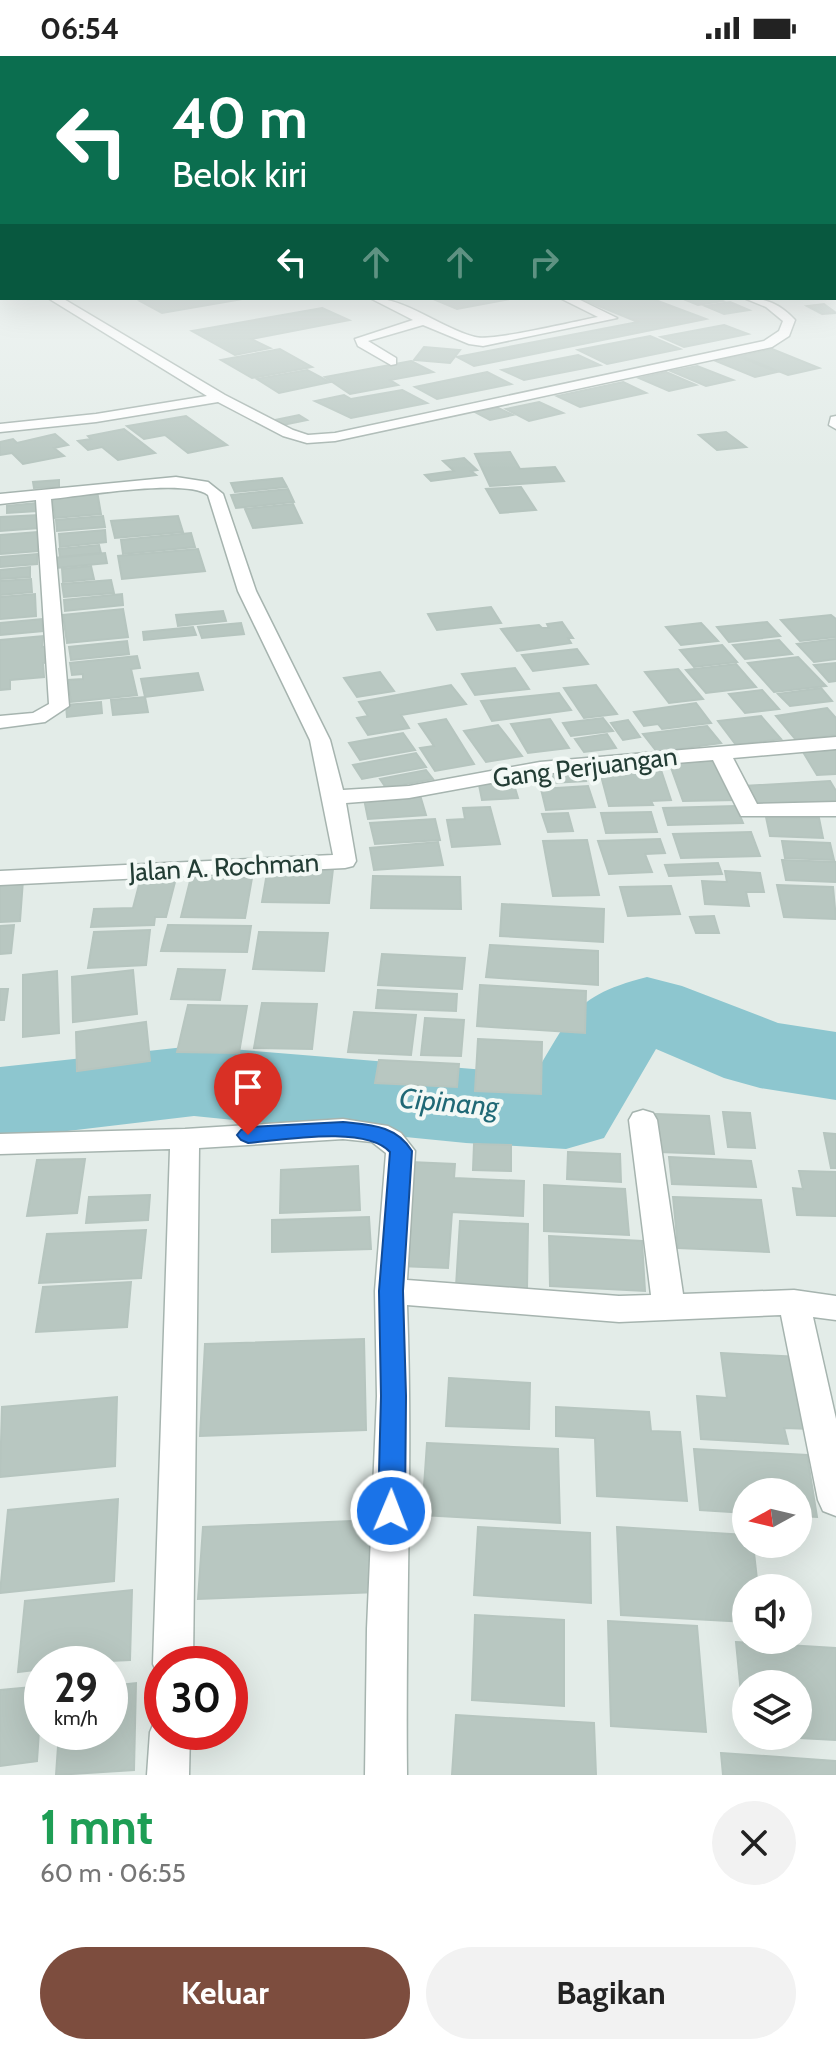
<!DOCTYPE html>
<html lang="id">
<meta charset="utf-8">
<style>
:root{--surface:#fff;--page:#f2f2f2;--text:#222;--muted:#767676;--accent:#7d4d3e}
body{margin:0;font-family:Cabin,sans-serif;background:var(--page);color:var(--text);height:100vh;display:flex;flex-direction:column;font-size:30px;white-space:nowrap}
*{box-sizing:border-box;margin:0}
p{font-size:26px;color:var(--muted)}
.icon{flex:none;width:44px;height:44px;fill:none;stroke:currentColor;stroke-width:2;stroke-linecap:round;stroke-linejoin:round}
.map{position:relative;height:1719px;overflow:hidden}
.panel{display:flex;flex-direction:column;background:var(--surface);flex:1}
.panel>*{flex:none}
.hud{position:absolute;left:0px;top:0px;width:836px;height:244px;box-shadow:0 8px 32px #0002;background:#0b6e4f;color:#fff;overflow:hidden}
.needle{width:52px;rotate:262deg}
.controls{position:absolute;left:732px;top:1422px;display:grid;gap:16px}
.controls a{display:grid;place-items:center;width:80px;height:80px;border-radius:50%;background:var(--surface);box-shadow:0 8px 32px #0002;font-size:40px}
.speed{position:absolute;left:24px;top:1590px;display:flex;gap:16px;font-size:40px;font-weight:700;text-align:center}
.speed>*{display:grid;place-content:center;width:104px;height:104px;border-radius:50%;background:var(--surface);box-shadow:0 8px 32px #0002;line-height:1}
.speed small{font-size:20px;font-weight:400}
.speed .limit{border:12px solid #d22;background:#fff;color:#111}
.pin{position:absolute;display:grid;place-items:center;width:68px;height:68px;color:#fff;margin:-82px -34px;border-radius:50% 50% 50% 0;rotate:-45deg;box-shadow:0 0 8px #0007}
.pin .icon{rotate:45deg}
.me{position:absolute;width:88px;margin:-44px;rotate:1deg;stroke-linejoin:round;filter:drop-shadow(0 0 6px #0008)}
.turn{display:flex;align-items:center;gap:28px;height:168px;padding:0 40px;font-size:36px}
.turn .icon{width:104px;height:104px;stroke-width:2.5}
.turn b{display:block;font-size:56px;line-height:68px}
.lanes{display:flex;align-items:center;height:76px;padding:0 40px;background:#0003;justify-content:center;gap:40px;direction:ltr}
.lanes .off{opacity:.35}
.round{display:grid;place-items:center;flex:none;width:84px;height:84px;border-radius:42px;background:var(--page)}
.summary{display:flex;align-items:center;justify-content:space-between;height:136px;padding:0 40px}
h1{font-size:48px;font-weight:800;line-height:60px;color:#1e9e55}
.button{display:flex;gap:16px;margin-top:auto;padding:16px 40px}
.button a{flex:1;height:92px;border-radius:48px;background:var(--accent);color:#fff;font-size:32px;font-weight:800;line-height:92px;text-align:center}
.button a+a{background:var(--page);color:var(--text)}
.status{display:flex;justify-content:space-between;align-items:center;height:56px;padding:0 40px;background:var(--surface);direction:ltr}
.status svg{height:22px;fill:currentColor}
.map>svg:first-child{display:block}
.lines{fill:none;stroke-linecap:round;stroke-linejoin:round}
.river{fill:#8dc6cf;fill-rule:evenodd}
.building{fill:#b8c7c1;stroke:#b6c5bf;stroke-width:2}
.minor-casing{stroke:#a6b4af;stroke-width:3}
.minor{fill:#fff;fill-rule:evenodd}
.route{fill:#1a73e8;stroke:#114b97;stroke-width:2}
.labels{text-anchor:middle;dominant-baseline:central;stroke-width:8;stroke-linejoin:round;paint-order:stroke}
.street-label{font-size:26px;fill:#233d35;stroke:#f3f9f6}
.water-label{font-size:28px;font-style:italic;fill:#206976;stroke:#f3f9f6}
</style>
<div class="status"><b>06:54</b><svg viewBox="0 0 49 12"><path d="M0 12V9h3v3zM5 12V6h3v6zM10 12V3h3v9zM15 12V0h3v12zM26 1h20v11H26zM47 4h2v5h-2z"/></svg></div>
<div class="map">
<svg width="836" height="1719" viewBox="0 0 836 1719">
<rect width="100%" height="100%" fill="#e3ece8"/>
<g class="lines">
<!-- river -->
<path class="river" d="M647,921L682,930L778,967L836,976V1044L760,1032L724,1022L656,993L604,1082L566,1093L466,1087L194,1060L0,1083V1011L194,990L535,1018C571,958 576,939 647,921Z"/>
</g>
<!-- building -->
<g class="building">
<path d="M159,242H248L162,257L140,245Z"/>
<path d="M431,242H515L457,253Z"/>
<path d="M579,242H650L706,263L474,310L457,301L638,266Z"/>
<path d="M681,242H716L723,245L698,249Z"/>
<path d="M730,246L749,254L724,258L705,250Z"/>
<path d="M824,248L836,257L822,258L807,250Z"/>
<path d="M322,252L349,264L251,283L270,292L235,299L192,275Z"/>
<path d="M724,269L748,278L684,291L661,281Z"/>
<path d="M650,280L680,293L607,308L578,294Z"/>
<path d="M424,291L460,294L450,307L414,304Z"/>
<path d="M280,293L312,311L252,322L221,304Z"/>
<path d="M772,293L819,312L788,319L741,300Z"/>
<path d="M578,299L600,309L524,324L502,314Z"/>
<path d="M738,300L777,316L755,321L716,305Z"/>
<path d="M411,305L433,316L390,324L398,329L350,338L325,321Z"/>
<path d="M697,310L733,324L706,330L671,315Z"/>
<path d="M307,314L330,326L279,337L257,323Z"/>
<path d="M487,316L511,328L437,343L415,331Z"/>
<path d="M666,316L696,329L669,335L639,322Z"/>
<path d="M623,326L646,337L580,351L557,340Z"/>
<path d="M402,334L427,347L351,362L315,345L344,339L351,343Z"/>
<path d="M539,346L563,357L529,365L506,353Z"/>
<path d="M494,350L513,359L490,364L471,354Z"/>
<path d="M299,359L307,364L283,369L275,364Z"/>
<path d="M186,360L227,389L188,397L165,379L144,383L127,370Z"/>
<path d="M124,373L155,397L118,404L102,391L88,394L78,385L91,383L88,380Z"/>
<path d="M726,376L746,391L717,394L699,379Z"/>
<path d="M55,378L68,389L54,392L64,400L23,408L12,397L0,399V386L13,383L17,387Z"/>
<path d="M510,396L520,413L555,411L564,425L490,430L475,398Z"/>
<path d="M464,402L477,414L471,415L476,419L431,425L425,419L454,415L443,405Z"/>
<path d="M282,422L287,431L235,436L231,427Z"/>
<path d="M59,424V431L34,432L33,426Z"/>
<path d="M521,431L536,454L500,457L486,433Z"/>
<path d="M288,433L294,446L236,452L231,439Z"/>
<path d="M97,435L101,458L55,462L52,439Z"/>
<path d="M36,447L37,455L7,457V450Z"/>
<path d="M293,448L302,467L253,472L245,453Z"/>
<path d="M39,459V472L0,475V461Z"/>
<path d="M103,460L105,471L57,475L56,464Z"/>
<path d="M178,460L183,476L115,482L111,465Z"/>
<path d="M105,474L106,486L60,491L59,478Z"/>
<path d="M37,476L38,495L0,498V479Z"/>
<path d="M191,477L195,491L123,498L121,484Z"/>
<path d="M99,489L101,497L60,501L59,493Z"/>
<path d="M198,493L205,515L122,523L118,500Z"/>
<path d="M105,497L107,507L56,512L54,502Z"/>
<path d="M37,498V508L0,511V501Z"/>
<path d="M91,510L94,523L63,526L62,513Z"/>
<path d="M30,511V521L0,523V514Z"/>
<path d="M31,523L32,536L0,539V525Z"/>
<path d="M111,524L114,537L64,541L62,528Z"/>
<path d="M35,538L36,560L0,563V541Z"/>
<path d="M122,538L123,549L65,555L64,544Z"/>
<path d="M491,551L501,567L437,574L428,558Z"/>
<path d="M123,553L128,581L67,587L63,559Z"/>
<path d="M223,555L226,565L178,570L176,559Z"/>
<path d="M831,559L836,563V581L800,585L781,564Z"/>
<path d="M42,563L43,575L0,579V567Z"/>
<path d="M562,566L573,582H568L571,587L517,595L501,573L539,569L542,572H549L547,568Z"/>
<path d="M767,566L780,580L729,586L717,571Z"/>
<path d="M241,567L244,578L202,582L198,571Z"/>
<path d="M701,567L718,585L681,589L666,571Z"/>
<path d="M193,571L196,579L144,584L143,576Z"/>
<path d="M43,580L42,591L51,590V606L43,607L44,621L10,624V633L0,634V584Z"/>
<path d="M836,583V603L814,606L797,588Z"/>
<path d="M779,584L792,598L745,603L733,589Z"/>
<path d="M127,585L129,598L71,604L69,591Z"/>
<path d="M722,589L737,606L694,611L680,594Z"/>
<path d="M577,593L588,608L533,615L522,599Z"/>
<path d="M137,600L140,612L131,613L137,639L71,646L68,624L83,623V618L72,619L70,607Z"/>
<path d="M798,601L826,630L774,636L748,607Z"/>
<path d="M836,607V625L829,626L814,609Z"/>
<path d="M736,608L756,631L706,637L686,614Z"/>
<path d="M515,612L529,633L475,639L462,618Z"/>
<path d="M678,613L703,643L669,647L645,616Z"/>
<path d="M380,616L394,635L357,641L344,622Z"/>
<path d="M198,617L203,634L145,641L141,623Z"/>
<path d="M451,629L466,648L401,659L409,672L368,679L357,662L368,660L359,646Z"/>
<path d="M596,629L617,658L584,662L564,632Z"/>
<path d="M821,632L832,645L790,650L778,638Z"/>
<path d="M762,634L779,653L745,657L729,638Z"/>
<path d="M559,637L571,654L492,665L481,645Z"/>
<path d="M145,641L148,656L113,659L111,644Z"/>
<path d="M101,646L102,657L67,661L66,649Z"/>
<path d="M696,647L711,667L662,673L658,668L644,670L634,656Z"/>
<path d="M827,652L836,662V679L796,684L776,660Z"/>
<path d="M761,660L781,683L736,689L718,665Z"/>
<path d="M603,662L613,675L571,680L563,667Z"/>
<path d="M446,663L474,708L435,715L420,692L434,690L419,668Z"/>
<path d="M550,663L569,692L528,697L511,668Z"/>
<path d="M628,664L640,681L623,684L611,667Z"/>
<path d="M498,669L522,700L486,706L464,675Z"/>
<path d="M707,670L721,687L657,696L643,678Z"/>
<path d="M403,677L415,694L360,704L349,687Z"/>
<path d="M607,678L616,692L584,696L575,683Z"/>
<path d="M836,694V718L817,719L803,696Z"/>
<path d="M416,697L426,711L362,723L353,709Z"/>
<path d="M721,705L737,744L683,745L669,706Z"/>
<path d="M660,711L671,744L651,745L653,749L609,750L599,712Z"/>
<path d="M426,714L433,723L386,732L380,723Z"/>
<path d="M582,714L586,725L532,728L529,717Z"/>
<path d="M512,722L518,742L482,744L478,724Z"/>
<path d="M830,725L836,735V748L755,752L744,730Z"/>
<path d="M588,730L595,751L546,754L541,733Z"/>
<path d="M420,739L426,759L368,763L364,743Z"/>
<path d="M736,750L743,767L668,769L663,752Z"/>
<path d="M490,751L500,788L452,791L447,764L465,763L463,752Z"/>
<path d="M651,756L657,776L606,777L601,757Z"/>
<path d="M568,757L573,775L548,776L542,758Z"/>
<path d="M766,761L819,762L823,782L770,780Z"/>
<path d="M435,763L440,784L375,788L370,767Z"/>
<path d="M751,776L760,800L681,802L673,778Z"/>
<path d="M660,783L665,797L645,798L652,816L609,818L598,785Z"/>
<path d="M587,784L599,839L553,840L543,785Z"/>
<path d="M782,785L830,787L834,804L785,802Z"/>
<path d="M438,786L443,809L374,814L370,792Z"/>
<path d="M782,804L836,806V826L786,824Z"/>
<path d="M718,807L722,818L669,820L665,809Z"/>
<path d="M268,811L333,813L329,847L262,846Z"/>
<path d="M725,815L760,817L764,836H746L749,850L705,848L702,825L727,826Z"/>
<path d="M373,820L460,821L461,853L371,852Z"/>
<path d="M191,821L252,822L245,862L181,861Z"/>
<path d="M23,824L20,865L0,866V826Z"/>
<path d="M140,825L175,826L166,861H155L154,869L91,871L94,853L133,852Z"/>
<path d="M777,829L833,831L836,863L784,861Z"/>
<path d="M671,830L680,858L628,860L620,831Z"/>
<path d="M502,848L604,853L603,886L500,880Z"/>
<path d="M714,860L719,877H696L690,861Z"/>
<path d="M14,869L11,897L0,898V870Z"/>
<path d="M168,869L251,870L247,896L161,895Z"/>
<path d="M150,874L146,909L88,912L94,876Z"/>
<path d="M259,876L328,877L324,915L253,913Z"/>
<path d="M490,889L598,895V929L486,921Z"/>
<path d="M382,898L465,902L462,933L378,929Z"/>
<path d="M178,913L225,914L220,944L171,943Z"/>
<path d="M133,914L137,958L73,966L72,921Z"/>
<path d="M57,915L59,977L23,981V919Z"/>
<path d="M480,929L586,935L585,977L477,970Z"/>
<path d="M0,933H8L4,964H0Z"/>
<path d="M378,934L457,938L456,955L376,952Z"/>
<path d="M262,947L317,948L312,993L254,992Z"/>
<path d="M188,949L247,950L239,997L177,996Z"/>
<path d="M354,956L416,959L411,999L348,996Z"/>
<path d="M425,962L464,964L461,1000L421,999Z"/>
<path d="M146,966L150,1005L77,1015L76,976Z"/>
<path d="M478,983L542,986L541,1038L475,1035Z"/>
<path d="M379,1004L459,1008L457,1031L375,1027Z"/>
<path d="M723,1056L750,1057L755,1092L728,1091Z"/>
<path d="M656,1058L709,1060L714,1098L659,1096Z"/>
<path d="M824,1077L836,1078V1112H831Z"/>
<path d="M474,1088L511,1089V1115L473,1114Z"/>
<path d="M568,1096L620,1098L621,1126L567,1123Z"/>
<path d="M669,1101L751,1105L756,1131L672,1128Z"/>
<path d="M85,1103L77,1157L27,1160L37,1104Z"/>
<path d="M410,1106L455,1108L454,1122L524,1125L523,1160L452,1156L448,1212L400,1210Z"/>
<path d="M358,1110L360,1154L280,1157L281,1114Z"/>
<path d="M799,1115L836,1116V1160L797,1159L793,1132L803,1133Z"/>
<path d="M544,1129L625,1133L629,1179L544,1175Z"/>
<path d="M150,1139L148,1164L86,1167L89,1141Z"/>
<path d="M673,1141L761,1144L769,1196L678,1192Z"/>
<path d="M369,1161L371,1193L272,1196V1164Z"/>
<path d="M460,1165L528,1168L527,1234L456,1230Z"/>
<path d="M146,1174L141,1222L39,1227L47,1178Z"/>
<path d="M549,1180L642,1185L645,1235L550,1230Z"/>
<path d="M131,1226L127,1271L36,1276L43,1231Z"/>
<path d="M364,1283L366,1374L200,1380L205,1288Z"/>
<path d="M721,1297L800,1301L812,1373L784,1372L788,1388L701,1383L697,1340L727,1342Z"/>
<path d="M449,1322L530,1327L529,1373L446,1370Z"/>
<path d="M117,1341L115,1410L0,1421L2,1351Z"/>
<path d="M556,1351L649,1356L651,1375L680,1376L687,1445L597,1440L595,1382L556,1380Z"/>
<path d="M427,1387L558,1393L560,1467L422,1459Z"/>
<path d="M694,1393L807,1399L817,1461L798,1460V1436H746V1457L700,1454Z"/>
<path d="M118,1443L114,1525L0,1537L8,1454Z"/>
<path d="M376,1464L378,1536L198,1543L203,1471Z"/>
<path d="M478,1471L590,1477L591,1547L474,1539Z"/>
<path d="M617,1471L746,1479V1488H753L758,1532H746V1566L621,1559Z"/>
<path d="M132,1534L130,1604L42,1608V1613L18,1616L25,1545Z"/>
<path d="M475,1559L564,1564V1650L472,1644Z"/>
<path d="M608,1565L697,1570L706,1676L611,1670Z"/>
<path d="M736,1586L836,1592V1684L762,1680H798V1628H746L745,1679Z"/>
<path d="M136,1627L134,1714L56,1719L59,1676H110V1630Z"/>
<path d="M42,1630L37,1705L0,1710V1634Z"/>
<path d="M456,1659L594,1667L596,1719H452Z"/>
<path d="M721,1697L836,1705V1719H723Z"/>
</g>
<g class="lines">
<!-- minor casing -->
<g class="minor-casing">
<g id="minor">
<rect x="0" y="207" width="2" height="7"/>
<path d="M48,242H62L225,339L293,374L308,379L335,377L764,285L779,275L783,265L766,251L744,242C766,242 780,248 795,264L789,280L772,291L335,385L307,387L283,380L218,346L96,366L0,376V368L96,358L207,340Z"/>
<path d="M370,242C407,242 440,272 475,281C491,286 576,265 598,261L560,242H576L617,262L483,290L469,288L423,269L368,285L396,302V308L391,309L358,290L355,283L413,264Z"/>
<path d="M836,360V373L829,369L831,361Z"/>
<path d="M176,421L208,426L223,438L256,535L330,684L343,734L409,730L540,706L836,681V693L733,702L757,748L836,746V760H741L713,704L540,718L409,742L346,747L356,805L353,810L345,812L0,829V815L333,799L310,684L238,535L208,439C186,422 82,440 51,443L69,650L45,666L0,672V660L33,657L49,648L36,444L0,448V438Z"/>
<path d="M643,1054L653,1057L657,1064L683,1238L794,1234L836,1240V1264L813,1261L836,1363V1460L823,1455L818,1444L781,1259L619,1266L407,1249C413,1405 405,1562 407,1719H365L367,1573L377,1340L375,1235L386,1097L372,1086L343,1083L199,1092L193,1608H162V1622L159,1621L153,1608L170,1093L0,1098V1078L185,1073L343,1063L388,1070L401,1077L415,1095L407,1224L619,1240L651,1239L629,1064L633,1057Z"/>
<path d="M162,1659V1676H190L189,1719H147L150,1676L156,1662Z"/>
</g>
</g>
<!-- minor -->
<use href="#minor" class="minor"/>
</g>
<!-- sky -->
<linearGradient id="sky" x2="0" y2="1"><stop stop-color="#83bbde"/><stop offset="0.42" stop-color="#f2f6f5"/><stop offset="1" stop-color="#f2f6f5" stop-opacity="0"/></linearGradient>
<rect width="836" height="413" fill="url(#sky)"/>
<!-- route -->
<path class="route" d="M343,1066C370,1069 396,1069 412,1095L403,1235L406,1340L405,1455L401,1463L391,1467L382,1463L378,1455L381,1340L379,1235L390,1096C366,1069 282,1084 248,1087L241,1084L237,1079L241,1074L248,1071Z"/>
<g class="labels">
<!-- street labels -->
<g class="street-label">
<text transform="translate(585 711) rotate(-7)">Gang Perjuangan</text>
<text transform="translate(224 811) rotate(-3)">Jalan A. Rochman</text>
</g>
<!-- water labels -->
<g class="water-label">
<text transform="translate(449 1046) rotate(5)">Cipinang</text>
</g>
</g>
</svg>
<div class="controls">
<a><svg class="needle" viewBox="-14 -14 28 28"><path d="M0-13l5 13h-10z" fill="#e53935"/><path d="M0 13l5-13h-10z" fill="#767676"/></svg></a>
<a><svg class="icon" aria-label="sound" viewBox="0 0 24 24"><path d="M4 9h4l5-4v14l-5-4H4zM17 9q2 3 0 6"/></svg></a>
<a><svg class="icon" aria-label="layers" viewBox="0 0 24 24"><path d="M12 4l9 5-9 5-9-5zM3 14l9 5 9-5"/></svg></a>
</div>
<div class="speed"><div>29<small>km/h</small></div><div class="limit">30</div></div>
<div class="pin" style="left:248px;top:1079px;background:#d93025"><svg class="icon" aria-label="arrive" viewBox="0 0 24 24"><path d="M6 21V4h12l-3 4 3 4H6"/></svg></div>
<svg class="me" style="left:391px;top:1455px" viewBox="-20 -20 40 40"><circle r="17" fill="#1a73e8" stroke="#fff" stroke-width="3"/><path d="M0-11L8 9 0 5-8 9z" fill="#fff"/></svg>
<div class="hud">
<div class="turn"><svg class="icon" aria-label="left" viewBox="0 0 24 24"><path d="M17 20v-9H6M10 6l-5 5 5 5"/></svg><div><b>40 m</b>Belok kiri</div></div>
<div class="lanes"><svg class="icon" aria-label="left" viewBox="0 0 24 24"><path d="M17 20v-9H6M10 6l-5 5 5 5"/></svg><svg class="icon off" aria-label="ahead" viewBox="0 0 24 24"><path d="M12 20V5M6 11l6-6 6 6"/></svg><svg class="icon off" aria-label="ahead" viewBox="0 0 24 24"><path d="M12 20V5M6 11l6-6 6 6"/></svg><svg class="icon off" aria-label="right" viewBox="0 0 24 24"><path d="M7 20v-9h11M14 6l5 5-5 5"/></svg></div>
</div>
</div>
<section class="panel">
<div class="summary"><div><h1>1 mnt</h1><p>60 m · 06:55</p></div><a class="round"><svg class="icon" aria-label="close" viewBox="0 0 24 24"><path d="M6 6l12 12M18 6L6 18"/></svg></a></div>
<div class="button"><a>Keluar</a><a>Bagikan</a></div>
</section>
